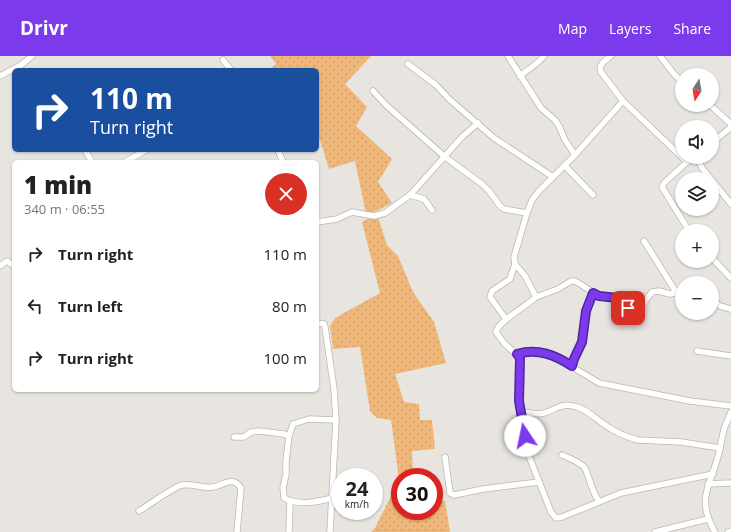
<!DOCTYPE html>
<meta charset="utf-8">
<style>
:root{--surface:#fff;--page:#f2f2f2;--text:#222;--muted:#767676;--accent:#7c3aed}
body{margin:0;font-family:"Open Sans",sans-serif;background:var(--page);color:var(--text);height:100vh;display:flex;flex-direction:column;font-size:15px;white-space:nowrap}
*{box-sizing:border-box;margin:0}
p{font-size:13px;color:var(--muted)}
.icon{flex:none;width:22px;height:22px;fill:none;stroke:currentColor;stroke-width:2;stroke-linecap:round;stroke-linejoin:round}
.map{position:relative;flex:1;overflow:hidden}
.drawer{position:absolute;left:12px;top:104px;width:307px;height:232px;display:flex;flex-direction:column;background:var(--surface);border-radius:6px;box-shadow:0 1px 3px #0004}
.drawer>*{flex:none}
.hud{position:absolute;left:12px;top:12px;width:307px;height:84px;border-radius:6px;box-shadow:0 1px 3px #0004;background:#1a4fa0;color:#fff;overflow:hidden}
.needle{width:26px;rotate:191deg}
.tools{position:absolute;left:675px;top:12px;display:grid;gap:8px}
.tools a{display:grid;place-items:center;width:44px;height:44px;border-radius:50%;background:var(--surface);box-shadow:0 1px 3px #0004;font-size:20px}
.speed{position:absolute;left:331px;top:412px;display:flex;gap:8px;font-size:20px;font-weight:700;text-align:center}
.speed>*{display:grid;place-content:center;width:52px;height:52px;border-radius:50%;background:var(--surface);box-shadow:0 1px 3px #0004;line-height:1}
.speed small{font-size:10px;font-weight:400}
.speed .limit{border:6px solid #d22;background:#fff;color:#111}
.pin{position:absolute;display:grid;place-items:center;width:34px;height:34px;color:#fff;margin:-17px;border-radius:8px;box-shadow:0 2px 6px #0006}
.me{position:absolute;width:44px;margin:-22px;rotate:349deg;stroke-linejoin:round;filter:drop-shadow(0 0 3px #0008)}
.turn{display:flex;align-items:center;gap:14px;height:84px;padding:0 12px;font-size:18px}
.turn .icon{width:52px;height:52px;stroke-width:2.5}
.turn b{display:block;font-size:28px;line-height:34px}
.round{display:grid;place-items:center;flex:none;width:42px;height:42px;border-radius:21px;background:var(--page)}
.headline{display:flex;align-items:center;justify-content:space-between;height:68px;padding:0 12px}
h1{font-size:24px;font-weight:800;line-height:30px}
ul{padding:0;list-style:none}
li{display:flex;align-items:center;gap:12px;height:52px;padding:0 12px}
li div{flex:1}
li b{display:block;font-size:15px}
li em{font-style:normal}
header{display:flex;align-items:center;gap:24px;box-sizing:border-box;height:56px;padding:0 20px;background:var(--accent);color:#fff}
header strong{font-size:19px}
nav{display:flex;gap:22px;margin-inline-start:auto;font-size:14px}
.map>svg:first-child{display:block}
.grass{fill:url(#grass-dots)}
.lines{fill:none;stroke-linecap:round;stroke-linejoin:round}
.street-casing{stroke:#bab7b3;stroke-width:7}
.street{stroke:#fff;stroke-width:5.5}
.route-casing{stroke:#51269a;stroke-width:10}
.route{stroke:#7c3aed;stroke-width:7}
</style>
<header>
<strong>Drivr</strong>
<nav><a>Map</a><a>Layers</a><a>Share</a></nav>
</header>
<div class="map">
<svg width="731" height="476" viewBox="0 0 731 476">
<defs>
<pattern id="grass-dots" width="8" height="8" patternUnits="userSpaceOnUse"><rect width="8" height="8" fill="#efb779"/><path d="M2 2h.1M6 6h.1" fill="none" stroke="#cd9d68" stroke-width="1.8" stroke-linecap="round"/></pattern>
</defs>
<rect width="100%" height="100%" fill="#e8e5e1"/>
<!-- grass -->
<g class="grass">
<path d="M270,0H371L345,28L367,51L356,70L392,103L378,126L392,147L376,155L366,158L355,105L329,113L320,84L317,85V14H269L276,8Z"/>
<path d="M378,161L387,189L398,200L413,236L434,266L446,307L395,318L404,346L419,348L420,364H432L435,393L412,395L413,421H400V430L391,364L377,362L370,355L360,291L333,293L330,270L335,262L380,237L362,166L367,163Z"/>
<path d="M400,432V455H434V444L445,445L450,476H371L375,472L391,440Z"/>
</g>
<g class="lines">
<!-- street casing -->
<g class="street-casing">
<g id="street">
<path d="M508,0L541,52L555,64L559,70L565,84L575,99"/>
<path d="M611,0C605,5 598,8 601,16L623,45L687,106"/>
<path d="M660,0L674,18L682,26"/>
<path d="M223,4L231,14"/>
<path d="M408,8L436,29L449,43L494,82L553,121"/>
<path d="M0,20L21,9L32,0"/>
<path d="M520,20C527,14 539,7 544,0"/>
<path d="M373,35L386,49L445,101L482,128L489,135L500,150L504,153L527,157"/>
<path d="M710,49L731,68"/>
<path d="M712,87L731,71"/>
<path d="M85,94L92,106"/>
<path d="M278,94L283,106"/>
<path d="M697,101L702,112L711,123"/>
<path d="M125,106L146,94"/>
<path d="M565,110L593,139"/>
<path d="M712,124L731,148"/>
<path d="M410,139L424,143L432,154"/>
<path d="M317,166L337,163L352,156L374,160L385,157L410,139L462,81L478,67"/>
<path d="M689,175L662,131L664,127L687,106L694,101"/>
<path d="M644,185L676,236"/>
<path d="M712,202L731,222"/>
<path d="M515,208L525,220L536,241C527,250 498,265 496,276L504,287L520,302L519,332L520,355C528,357 536,359 544,357C557,353 562,346 577,351C587,354 594,361 602,367C613,375 626,381 638,384L681,386L720,392C713,428 694,439 715,476"/>
<path d="M0,210L7,205L14,210"/>
<path d="M536,241L558,233L571,225H575L599,240L621,243C639,265 640,251 652,236L659,235L670,238L682,235"/>
<path d="M712,243L720,250L731,253"/>
<path d="M506,263L490,241L492,235L510,223L515,208L514,201L527,157L532,144L539,135L575,99L623,45"/>
<path d="M317,267L324,268L325,271L334,333L336,364L330,476"/>
<path d="M697,295L731,300"/>
<path d="M517,298L530,295L551,298L599,327L690,345L731,350"/>
<path d="M572,310L574,303L582,286L586,255L593,237"/>
<path d="M520,355L527,395L551,456L556,462L562,461L621,437L713,418"/>
<path d="M289,380L293,368L309,363L336,364"/>
<path d="M234,381H244L251,376L259,375L284,378L289,380L286,405V418L283,432L284,442C299,450 317,446 332,442"/>
<path d="M720,392L724,373L731,356"/>
<path d="M562,399C569,402 578,405 584,411C589,417 591,436 599,445"/>
<path d="M445,401L450,437L454,439L483,433L539,426"/>
<path d="M708,428L731,427"/>
<path d="M139,455C148,450 173,431 182,429C193,427 203,433 213,431C225,429 232,419 241,432L237,476"/>
<path d="M289,476L290,445"/>
<path d="M655,476L708,463"/>
<path d="M728,476L731,475"/>
</g>
</g>
<!-- street -->
<use href="#street" class="street"/>
</g>
<g class="lines">
<!-- route casing -->
<g class="route-casing">
<path id="route" d="M525,380L519,345L520,302L517,298C538,292 555,299 572,310L574,303L582,286L586,255L593,237L599,240L618,242L628,252"/>
</g>
<!-- route -->
<use href="#route" class="route"/>
</g>
</svg>
<div class="tools">
<a><svg class="needle" viewBox="-14 -14 28 28"><path d="M0-13l5 13h-10z" fill="#e53935"/><path d="M0 13l5-13h-10z" fill="#767676"/></svg></a>
<a><svg class="icon" aria-label="sound" viewBox="0 0 24 24"><path d="M4 9h4l5-4v14l-5-4H4zM17 9q2 3 0 6"/></svg></a>
<a><svg class="icon" aria-label="layers" viewBox="0 0 24 24"><path d="M12 4l9 5-9 5-9-5zM3 14l9 5 9-5"/></svg></a>
<a>+</a>
<a>−</a>
</div>
<div class="speed"><div>24<small>km/h</small></div><div class="limit">30</div></div>
<div class="pin" style="left:628px;top:252px;background:#d93025"><svg class="icon" aria-label="arrive" viewBox="0 0 24 24"><path d="M6 21V4h12l-3 4 3 4H6"/></svg></div>
<svg class="me" style="left:525px;top:380px" viewBox="-20 -20 40 40"><circle r="19" fill="#fff"/><path d="M0-13L10 11 0 6-10 11z" fill="#7c3aed"/></svg>
<div class="hud">
<div class="turn"><svg class="icon" aria-label="right" viewBox="0 0 24 24"><path d="M7 20v-9h11M14 6l5 5-5 5"/></svg><div><b>110 m</b>Turn right</div></div>
</div>
<section class="drawer">
<div class="headline"><div><h1>1 min</h1><p>340 m · 06:55</p></div><a class="round" style="background:#d93025;color:#fff"><svg class="icon" aria-label="close" viewBox="0 0 24 24"><path d="M6 6l12 12M18 6L6 18"/></svg></a></div>
<ul>
<li><svg class="icon" aria-label="right" viewBox="0 0 24 24"><path d="M7 20v-9h11M14 6l5 5-5 5"/></svg><div><b>Turn right</b></div><em>110 m</em></li>
<li><svg class="icon" aria-label="left" viewBox="0 0 24 24"><path d="M17 20v-9H6M10 6l-5 5 5 5"/></svg><div><b>Turn left</b></div><em>80 m</em></li>
<li><svg class="icon" aria-label="right" viewBox="0 0 24 24"><path d="M7 20v-9h11M14 6l5 5-5 5"/></svg><div><b>Turn right</b></div><em>100 m</em></li>
</ul>
</section>
</div>
